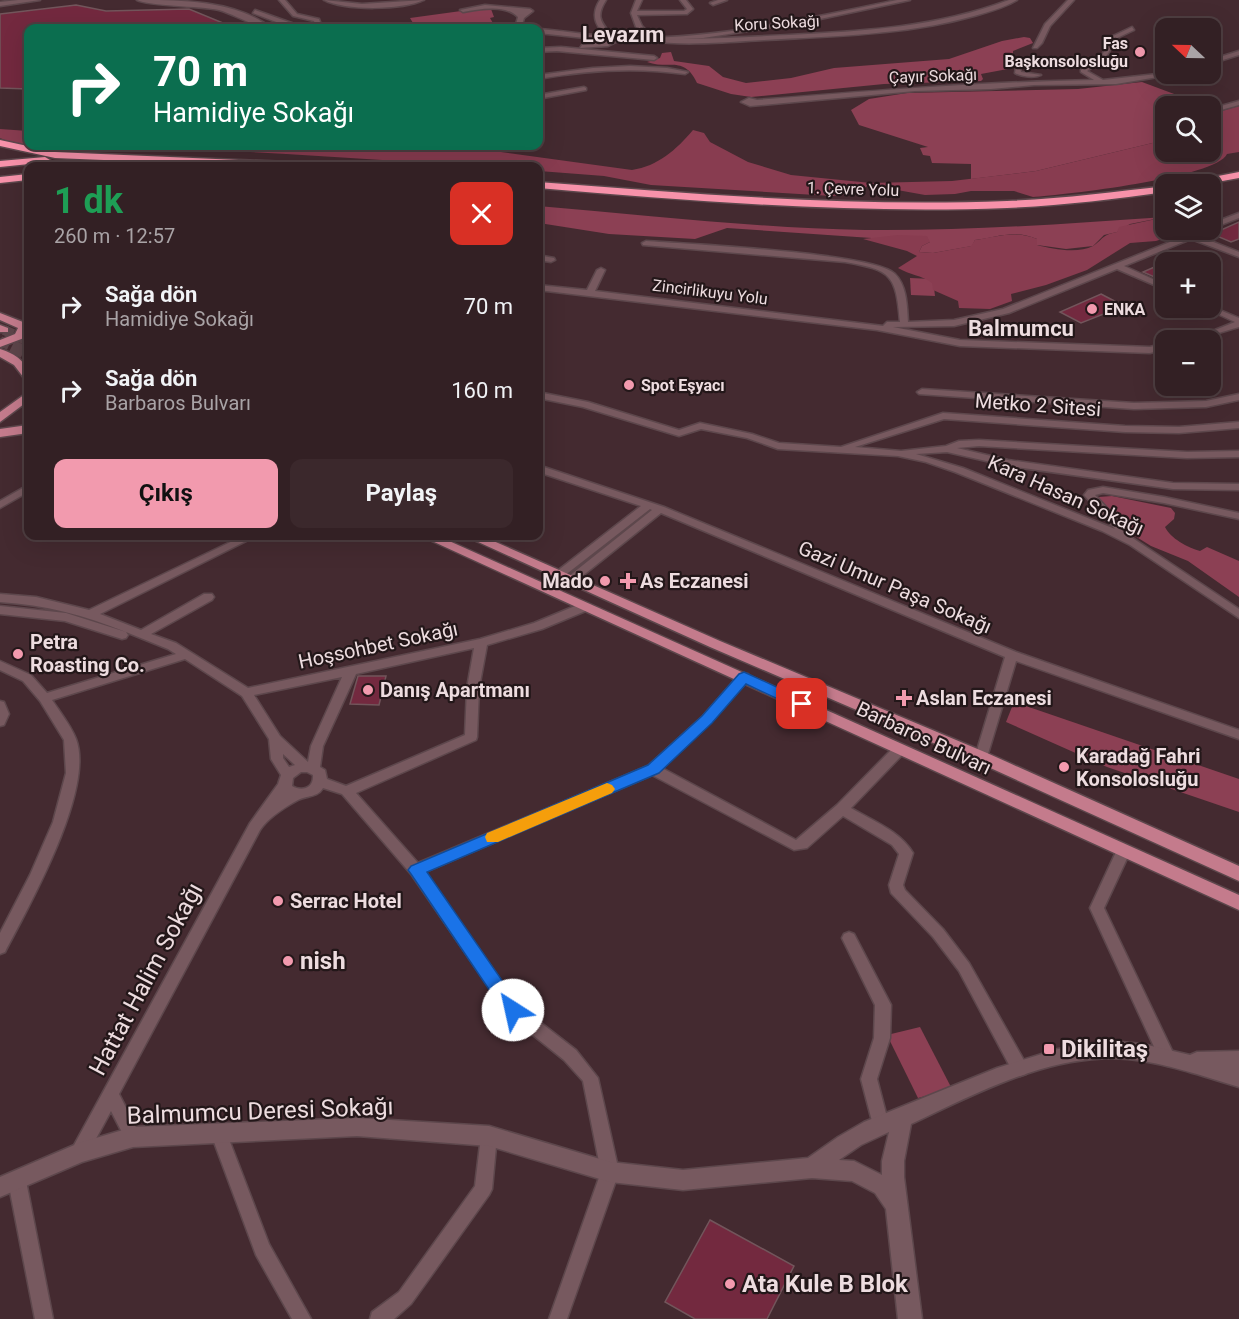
<!DOCTYPE html>
<html lang="tr">
<meta charset="utf-8">
<style>
:root{--surface:#332024;--page:#3b282c;--text:#f1f3f6;--muted:#a9a3a6;--line:#4e3e41;--accent:#f29aae}
body{margin:0;font-family:Roboto,sans-serif;background:var(--page);color:var(--text);height:100vh;display:flex;flex-direction:column;font-size:22px;white-space:nowrap}
*{box-sizing:border-box;margin:0}
p{font-size:20px;color:var(--muted)}
.icon{flex:none;width:33px;height:33px;fill:none;stroke:currentColor;stroke-width:2;stroke-linecap:round;stroke-linejoin:round}
.map{position:relative;flex:1;overflow:hidden}
.panel{position:absolute;left:24px;top:162px;width:519px;height:378px;display:flex;flex-direction:column;background:var(--surface);border-radius:12px;box-shadow:0 6px 24px #0002,0 0 0 2px var(--line)}
.panel>*{flex:none}
.banner{position:absolute;left:24px;top:24px;width:519px;height:126px;border-radius:12px;box-shadow:0 6px 24px #0002,0 0 0 2px var(--line);background:#0b6e4f;color:#fff;overflow:hidden}
.needle{width:39px;rotate:292deg}
.buttons{position:absolute;left:1155px;top:18px;display:grid;gap:12px}
.buttons a{display:grid;place-items:center;width:66px;height:66px;border-radius:12px;background:var(--surface);box-shadow:0 6px 24px #0002,0 0 0 2px var(--line);font-size:30px}
.pin{position:absolute;display:grid;place-items:center;width:51px;height:51px;color:#fff;margin:-26px;border-radius:12px;box-shadow:0 3px 9px #0006}
.me{position:absolute;width:66px;margin:-33px;rotate:325deg;stroke-linejoin:round;filter:drop-shadow(0 0 4px #0008)}
.turn{display:flex;align-items:center;gap:21px;height:126px;padding:0 30px;font-size:27px}
.turn .icon{width:78px;height:78px;stroke-width:2.5}
.turn b{display:block;font-size:42px;line-height:51px}
.round{display:grid;place-items:center;flex:none;width:63px;height:63px;border-radius:12px;background:var(--page)}
.head{display:flex;align-items:center;justify-content:space-between;height:102px;padding:0 30px}
h1{font-size:36px;font-weight:700;line-height:45px;color:#1e9e55}
.button{display:flex;gap:12px;margin-top:auto;padding:12px 30px}
.button a{flex:1;height:69px;border-radius:12px;background:var(--accent);color:#111;font-size:24px;font-weight:700;line-height:69px;text-align:center}
.button a+a{background:var(--page);color:var(--text)}
ul{padding:0;list-style:none}
li{display:flex;align-items:center;gap:18px;height:84px;padding:0 30px}
li div{flex:1}
li b{display:block;font-size:22px}
li em{font-style:normal}
.map>svg:first-child{display:block}
.green{fill:#8c4054}
.forest{fill:#883c50}
.building{fill:#73293f;stroke:#72555b;stroke-width:1.5}
.lines{fill:none;stroke-linecap:round;stroke-linejoin:round}
.primary-tunnel-far1{stroke:#5d454a;stroke-width:10;stroke-dasharray:10 5;stroke-linecap:butt}
.primary-tunnel{stroke:#5d454a;stroke-width:13;stroke-dasharray:13 6;stroke-linecap:butt}
.street-casing{stroke:#5d474c;stroke-width:3}
.secondary-casing{stroke:#5d474c;stroke-width:3}
.primary-casing{stroke:#5d474c;stroke-width:3}
.highway-casing{stroke:#5d474c;stroke-width:3}
.street{fill:#77595f;fill-rule:evenodd}
.secondary{fill:#77595f;fill-rule:evenodd}
.primary{fill:#c47b8c;fill-rule:evenodd}
.highway{fill:#f792aa;fill-rule:evenodd}
.route{fill:#1a73e8;stroke:#114b97;stroke-width:1.5}
.slow{fill:#f59e0b}
.poi-dot{fill:#f29aae;stroke:#231719;stroke-width:2}
.labels{text-anchor:middle;dominant-baseline:central;stroke-width:4.5;stroke-linejoin:round;paint-order:stroke}
.far-street-label{font-size:16px;fill:#eddcdf;stroke:#231719}
.far-poi-label{font-size:16px;font-weight:bold;fill:#eddcdf;stroke:#231719;text-anchor:start}
.street-label{font-size:20px;fill:#eddcdf;stroke:#231719}
.poi-label{font-size:20px;font-weight:bold;fill:#eddcdf;stroke:#231719;text-anchor:start}
.far-district-label{font-size:22px;font-weight:bold;fill:#eddcdf;stroke:#231719}
.near-poi-label{font-size:24px;font-weight:bold;fill:#eddcdf;stroke:#231719;text-anchor:start}
.near-street-label{font-size:24px;fill:#eddcdf;stroke:#231719}
</style>
<div class="map">
<svg width="1239" height="1319" viewBox="0 0 1239 1319">
<rect width="100%" height="100%" fill="#442a30"/>
<!-- green -->
<g class="green">
<path d="M483,8L491,9L494,17L490,18L494,25L416,28L410,18Z"/>
<path d="M1024,37L1030,38L1033,43L1013,51V68L981,74L983,79L981,81L884,84L751,97L731,94L697,83C684,55 669,70 647,62L660,58L662,53L671,52L674,61L709,66L723,77L746,83L791,78L834,68L949,59L1002,41Z"/>
<path d="M1142,82L1201,104L1194,106H1166L1165,140L1036,171L971,179V164L932,163L930,156L923,155L920,148L928,147L859,125L851,110L869,99L907,93L1078,89Z"/>
<path d="M538,206C647,215 756,228 865,230C966,231 1065,224 1165,217L1130,224L1117,232L1104,235L1093,246L1066,249L1037,245V239C1015,229 997,237 975,240L972,246L933,253L919,252L922,246L930,242L727,228L695,239L609,234L539,223Z"/>
<path d="M910,278L933,279L935,296L911,295Z"/>
<path d="M1112,496L1171,508L1175,513L1174,519L1165,527C1170,538 1188,548 1200,551L1207,547L1239,561V597L1188,561L1151,546L1135,536L1113,513L1100,503L1099,497Z"/>
<path d="M1023,705L1239,779V812L1107,767L1006,722L1012,707Z"/>
<path d="M920,1027L952,1089L918,1098L887,1035Z"/>
</g>
<!-- forest -->
<g class="forest">
<path d="M1239,106V152L1227,154C1216,178 1063,195 1033,197L1014,191H971L955,194L925,195L875,186L871,183L857,194L832,196L651,185L604,176L539,171L538,166C425,166 312,153 198,150C144,148 49,160 0,138V129L28,131V146H439L472,148L632,170C658,166 676,150 693,130L704,133L710,142L748,162L791,175L871,183L952,181L1036,171L1165,140L1166,152H1210L1211,114Z"/>
<path d="M1165,217L1166,230H1188L1156,241L1130,243L1087,270L1046,285L1011,294L1012,301L990,309L959,308L958,301L933,290L932,283C921,275 910,275 898,268L917,256L907,251L863,239L898,235L927,236L930,242L922,246L919,252L933,253L971,246L975,240C997,237 1015,230 1037,239V245C1052,249 1078,254 1093,246C1104,239 1101,235 1117,232L1119,227Z"/>
</g>
<!-- building -->
<g class="building">
<path d="M76,5L106,11L189,9L235,28H28V89L0,88V14Z"/>
<path d="M1239,222V239L1231,242L1212,234Z"/>
<path d="M1166,262V282L1143,272Z"/>
<path d="M1101,294L1124,306L1081,323L1060,312Z"/>
<path d="M358,676H386L379,705L350,704Z"/>
<path d="M710,1220L794,1266L767,1319H695L665,1302Z"/>
</g>
<g class="lines">
<!-- primary-tunnel-far1 -->
<g class="primary-tunnel-far1">
<path d="M4,330L28,341"/>
<path d="M0,341L15,348"/>
</g>
<!-- primary-tunnel -->
<path class="primary-tunnel" d="M12,346L28,354"/>
<!-- street casing -->
<g class="street-casing">
<g id="street">
<path d="M279,0H285L297,14L319,19L321,25L315,28H308L315,24L314,21L293,16Z"/>
<path d="M324,0L362,4L424,0C402,10 346,11 324,0Z"/>
<path d="M600,0H606C594,19 603,23 614,39L619,37L622,39L608,46L580,48L582,45L611,41C597,28 589,17 600,0Z"/>
<path d="M636,0H642L637,11H684L687,9L680,0H686L693,9L687,14L637,15L642,26L653,38C698,40 744,37 789,35C865,31 938,27 1009,0H1017C1004,8 988,12 974,16C906,35 834,36 764,40C726,42 686,46 649,41L636,27L631,13Z"/>
<path d="M718,0H727L713,5L710,3Z"/>
<path d="M1068,0H1074L1050,26L1042,43L1037,48H1033L1045,24Z"/>
<path d="M485,5L530,9L533,11L524,18L521,28H515L518,17C505,4 480,9 463,12L460,10Z"/>
<path d="M1132,27L1134,30L1117,38L1106,57L1087,71L1103,80L1166,73L1171,74L1170,75L1116,84L1034,85L991,89L915,91L750,106L741,102L749,98L757,100C869,91 981,82 1094,80L1081,72V70L1102,55L1113,36Z"/>
<path d="M561,47L654,56L657,58L654,60L557,51L538,52V48Z"/>
<path d="M1239,51V55L1210,64V60Z"/>
<path d="M630,66L667,68L688,72L685,74C636,67 587,70 538,79V75L593,68Z"/>
<path d="M1016,67H1020L1021,72L1041,75C1035,78 1021,77 1015,73Z"/>
<path d="M584,87L586,88V90L538,99V95Z"/>
<path d="M1239,101V105L1210,113V109Z"/>
<path d="M1239,213V218L1210,229V224Z"/>
<path d="M1200,230H1210L1198,236L1239,252V257L1191,239L1124,266L1166,285V290L1117,269L1009,313L954,326L893,327L960,340L1150,347L1166,343V349L1150,353L960,346L877,330L538,290V285L587,290L597,270L601,268L605,270L595,291L883,326L887,322H900C896,275 892,270 845,262L643,245L642,243L646,241C685,244 876,253 895,274C907,286 907,306 908,322L954,320L1003,309Z"/>
<path d="M538,255L554,258L555,260L551,262L538,260Z"/>
<path d="M1210,306L1239,318V327L1195,340H1182L1183,338L1215,330L1235,322L1205,308H1210Z"/>
<path d="M922,389L1134,403L1206,401L1239,394V400L1206,407L1134,409L919,394L917,392Z"/>
<path d="M538,392L588,402L679,430L700,423L752,434L779,443L841,447L943,413L1125,426L1179,427L1239,422V428L1179,433L1125,432L944,419L855,447L901,451L946,446L959,441L979,440L1187,452L1239,451V457L1187,458L979,446L957,448L1008,460L1173,483L1239,484V490L1173,489L1008,466L947,452L916,454L963,468L1115,529L1084,495L1088,490L1103,487L1164,497L1239,513V519L1164,503L1103,493L1095,495L1131,534V537L1239,609V618L1130,545L1102,531L955,472L926,462L898,456L778,449L747,438L701,429L679,436L583,407L538,398Z"/>
<path d="M538,465L664,507L1016,652L1239,730V739L1016,661L987,757L986,760H976L975,757L1005,657L661,513L576,581H568L566,579L568,577L652,510L650,509L564,576H556L554,574L556,572L641,506L538,472Z"/>
<path d="M28,485V492L0,508V501Z"/>
<path d="M243,536H256L100,614L141,630L204,594H212L214,597L212,600L151,634L176,643L248,688L480,639L534,623L580,604H588L590,607L588,610L542,629L487,645L479,688L477,737L476,740L356,793L418,863L648,766L703,716L740,674H748L750,677L748,680L711,722L662,768L796,840L837,805L894,747H904L905,750L904,753L851,808C873,821 900,831 913,853L903,885L905,890L943,929L969,963L1026,1064L1028,1069L1026,1074L1020,1076L1014,1074L959,971L933,937L891,893L889,885L899,854L892,845L843,816L807,848L794,850L652,775L425,872L518,1005L576,1050L598,1078L619,1172L567,1319H549L601,1172L583,1081L564,1060L508,1015L411,874L342,794L323,788C317,798 307,795 298,800C285,807 268,818 260,830L119,1094L141,1137L139,1142L133,1145L127,1142L111,1111L85,1159L79,1161L73,1159L71,1153L73,1147L250,823L278,784L281,775L271,759L269,739L242,696L185,659L52,700C60,712 71,726 76,739C95,789 29,906 5,952L0,954V933L30,875L53,822L66,773L64,740L40,701L23,681L0,670V661L31,675L47,693L176,654L168,649L126,632L128,635L126,638L122,639L65,621L0,614V606L66,613L126,632C83,615 46,605 0,602V594L36,597L89,610ZM474,648L467,688L465,735L346,786L327,779L325,770L320,767L323,746L356,674ZM342,677L311,746L308,762L280,736L254,695ZM283,754L295,765L289,767L283,758ZM301,772H307L313,775C314,788 302,792 292,786L293,778Z"/>
<path d="M0,701L4,702L9,714L4,725L0,726Z"/>
<path d="M1123,847L1128,848L1130,852L1104,908L1176,1059L1174,1064L1168,1066L1162,1064L1090,908L1116,852L1118,848Z"/>
<path d="M849,932L854,934L891,1005L890,1038L877,1079L889,1125L887,1130L881,1133L875,1130L873,1125L861,1079L874,1038L875,1005L842,938L844,934Z"/>
<path d="M219,1126L225,1129L227,1134L269,1244L311,1319H292L256,1255L211,1134L213,1129Z"/>
<path d="M489,1128L495,1131L497,1136L492,1189L489,1195L411,1304L394,1319H370L372,1312L399,1292L475,1186L481,1136L483,1131Z"/>
<path d="M17,1173L23,1175L26,1181L53,1319H35L8,1181L11,1175Z"/>
</g>
</g>
<!-- secondary casing -->
<g class="secondary-casing">
<g id="secondary">
<path d="M18,0H40L0,6V2Z"/>
<path d="M137,0C179,0 236,0 271,28C258,29 234,14 219,10C200,6 148,6 137,0Z"/>
<path d="M897,0H910L806,22L703,38L623,42L538,33V29C570,31 602,38 634,38C723,38 811,18 897,0Z"/>
<path d="M255,10L300,26L301,28H292L253,13Z"/>
<path d="M1110,1041L1143,1044L1190,1055L1197,1052L1239,1051V1087C1202,1076 1166,1063 1128,1059C1053,1052 977,1093 911,1124L904,1161V1177L922,1319H898L886,1209L875,1193L852,1181L812,1178L683,1190L610,1182L489,1146L357,1136L133,1147L82,1162L0,1197V1177L79,1143L133,1127L357,1118L489,1126L610,1162L683,1170L808,1158L838,1137L864,1122L997,1068L1058,1049ZM889,1132L882,1161V1175L854,1161L839,1160L861,1145Z"/>
</g>
</g>
<!-- primary casing -->
<g class="primary-casing">
<g id="primary">
<path d="M0,313L28,324V332L24,338L0,347V340L15,334L18,328L0,320Z"/>
<path d="M0,325L8,328V332H0Z"/>
<path d="M0,349C16,354 28,362 28,379L24,378L14,365L0,357Z"/>
<path d="M28,392V401L0,422V412Z"/>
<path d="M28,425V433L0,437V429Z"/>
<path d="M421,536H438L1239,895V910Z"/>
<path d="M465,536H482L720,641L987,753L1239,866V881L975,761L710,647Z"/>
</g>
</g>
<!-- highway casing -->
<g class="highway-casing">
<g id="highway">
<path d="M0,140L55,152L310,163L315,166H250L55,158L0,146Z"/>
<path d="M45,157L50,160L49,162L0,167V161Z"/>
<path d="M1239,172V178L1206,184H1187L1192,181Z"/>
<path d="M28,174V180L0,183V177Z"/>
<path d="M538,182C694,194 850,207 1007,201C1060,199 1113,192 1166,186V192C1113,199 1060,206 1007,208C850,214 694,201 538,188Z"/>
</g>
</g>
<!-- street -->
<use href="#street" class="street"/>
<!-- secondary -->
<use href="#secondary" class="secondary"/>
<!-- primary -->
<use href="#primary" class="primary"/>
<!-- highway -->
<use href="#highway" class="highway"/>
</g>
<!-- route -->
<path class="route" d="M744,672L807,701L809,704L807,708H797L746,684L712,723L659,773L427,872L519,1005L522,1010L519,1016L513,1018L507,1016L411,874L408,870L411,866L648,765L702,716L739,674Z"/>
<!-- slow -->
<path class="slow" d="M607,783L612,785L615,789L612,793L498,842H487L485,837L487,833Z"/>
<!-- markers -->
<g class="poi-dot">
<circle cx="1140" cy="52" r="6"/>
<circle cx="1092" cy="309" r="6"/>
<circle cx="629" cy="385" r="6"/>
<circle cx="605" cy="581" r="6"/>
<path d="M625 572h6v6h6v6h-6v6h-6v-6h-6v-6h6z"/>
<circle cx="18" cy="654" r="6"/>
<circle cx="368" cy="690" r="6"/>
<path d="M901 689h6v6h6v6h-6v6h-6v-6h-6v-6h6z"/>
<circle cx="1064" cy="767" r="6"/>
<circle cx="278" cy="901" r="6"/>
<circle cx="288" cy="961" r="6"/>
<rect x="1043" y="1043" width="12" height="12" rx="3"/>
<circle cx="730" cy="1284" r="6"/>
</g>
<g class="labels">
<!-- far-street labels -->
<g class="far-street-label">
<text transform="translate(777 23) rotate(-3)">Koru Sokağı</text>
<text transform="translate(933 76) rotate(-2)">Çayır Sokağı</text>
<text transform="translate(853 189) rotate(2)">1. Çevre Yolu</text>
<text transform="translate(710 292) rotate(7)">Zincirlikuyu Yolu</text>
</g>
<!-- far-poi labels -->
<g class="far-poi-label">
<text x="1128" y="43" text-anchor="end">Fas<tspan x="1128" dy="18">Başkonsolosluğu</tspan></text>
<text x="1104" y="309">ENKA</text>
<text x="641" y="385">Spot Eşyacı</text>
</g>
<!-- street labels -->
<g class="street-label">
<text transform="translate(1038 405) rotate(4)">Metko 2 Sitesi</text>
<text transform="translate(1066 495) rotate(24)">Kara Hasan Sokağı</text>
<text transform="translate(895 587) rotate(23)">Gazi Umur Paşa Sokağı</text>
<text transform="translate(378 645) rotate(-12)">Hoşsohbet Sokağı</text>
<text transform="translate(924 738) rotate(25)">Barbaros Bulvarı</text>
</g>
<!-- poi labels -->
<g class="poi-label">
<text x="593" y="581" text-anchor="end">Mado</text>
<text x="640" y="581">As Eczanesi</text>
<text x="30" y="642">Petra<tspan x="30" dy="23">Roasting Co.</tspan></text>
<text x="380" y="690">Danış Apartmanı</text>
<text x="916" y="698">Aslan Eczanesi</text>
<text x="1076" y="756">Karadağ Fahri<tspan x="1076" dy="23">Konsolosluğu</tspan></text>
<text x="290" y="901">Serrac Hotel</text>
</g>
<!-- far-district labels -->
<g class="far-district-label">
<text x="623" y="34">Levazım</text>
<text x="1021" y="328">Balmumcu</text>
</g>
<!-- near-poi labels -->
<g class="near-poi-label">
<text x="300" y="961">nish</text>
<text x="1061" y="1049">Dikilitaş</text>
<text x="742" y="1284">Ata Kule B Blok</text>
</g>
<!-- near-street labels -->
<g class="near-street-label">
<text transform="translate(146 979) rotate(-62)">Hattat Halim Sokağı</text>
<text transform="translate(260 1111) rotate(-2)">Balmumcu Deresi Sokağı</text>
</g>
</g>
</svg>
<div class="buttons">
<a><svg class="needle" viewBox="-14 -14 28 28"><path d="M0-13l5 13h-10z" fill="#e53935"/><path d="M0 13l5-13h-10z" fill="#a9a3a6"/></svg></a>
<a><svg class="icon" aria-label="search" viewBox="0 0 24 24"><circle cx="10" cy="10" r="6"/><path d="M15 15l6 6"/></svg></a>
<a><svg class="icon" aria-label="layers" viewBox="0 0 24 24"><path d="M12 4l9 5-9 5-9-5zM3 14l9 5 9-5"/></svg></a>
<a>+</a>
<a>−</a>
</div>
<div class="pin" style="left:802px;top:704px;background:#d93025"><svg class="icon" aria-label="arrive" viewBox="0 0 24 24"><path d="M6 21V4h12l-3 4 3 4H6"/></svg></div>
<svg class="me" style="left:513px;top:1010px" viewBox="-20 -20 40 40"><circle r="19" fill="#fff"/><path d="M0-13L10 11 0 6-10 11z" fill="#1a73e8"/></svg>
<div class="banner">
<div class="turn"><svg class="icon" aria-label="right" viewBox="0 0 24 24"><path d="M7 20v-9h11M14 6l5 5-5 5"/></svg><div><b>70 m</b>Hamidiye Sokağı</div></div>
</div>
<section class="panel">
<div class="head"><div><h1>1 dk</h1><p>260 m · 12:57</p></div><a class="round" style="background:#d93025;color:#fff"><svg class="icon" aria-label="close" viewBox="0 0 24 24"><path d="M6 6l12 12M18 6L6 18"/></svg></a></div>
<ul>
<li><svg class="icon" aria-label="right" viewBox="0 0 24 24"><path d="M7 20v-9h11M14 6l5 5-5 5"/></svg><div><b>Sağa dön</b><p>Hamidiye Sokağı</p></div><em>70 m</em></li>
<li><svg class="icon" aria-label="right" viewBox="0 0 24 24"><path d="M7 20v-9h11M14 6l5 5-5 5"/></svg><div><b>Sağa dön</b><p>Barbaros Bulvarı</p></div><em>160 m</em></li>
</ul>
<div class="button"><a>Çıkış</a><a>Paylaş</a></div>
</section>
</div>
